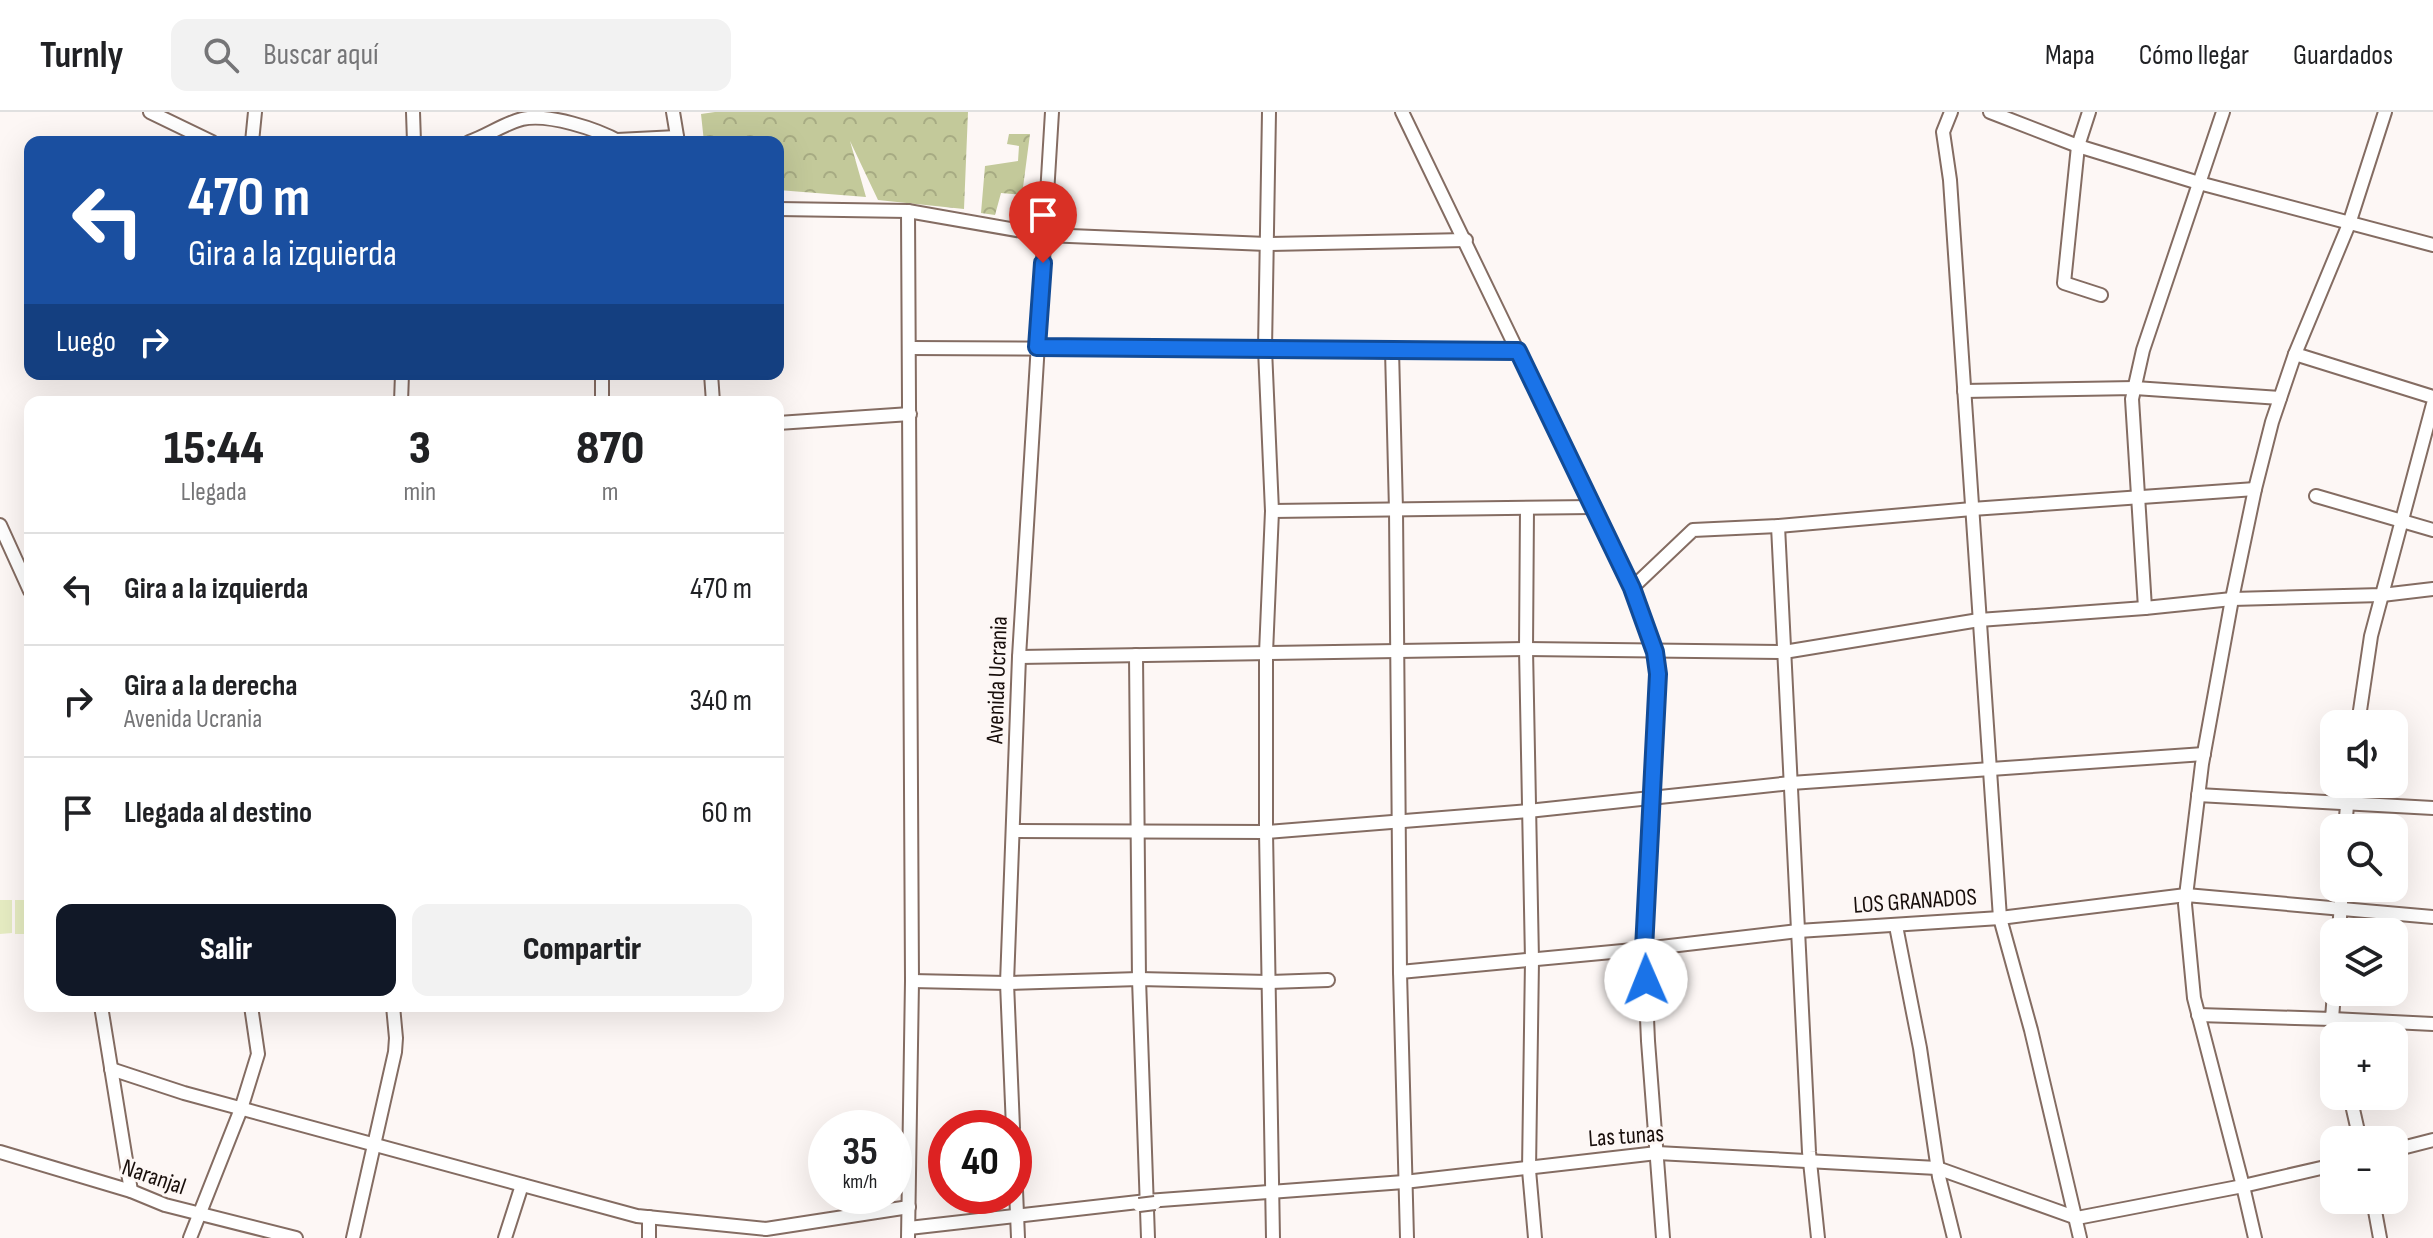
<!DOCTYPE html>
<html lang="es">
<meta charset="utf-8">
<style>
:root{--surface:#fff;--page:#f2f2f2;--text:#202124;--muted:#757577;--line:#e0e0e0;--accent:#111827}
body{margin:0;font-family:"Sofia Sans Condensed",sans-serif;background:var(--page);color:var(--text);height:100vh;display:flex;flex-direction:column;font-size:30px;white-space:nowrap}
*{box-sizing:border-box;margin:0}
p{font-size:26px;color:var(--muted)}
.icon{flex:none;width:44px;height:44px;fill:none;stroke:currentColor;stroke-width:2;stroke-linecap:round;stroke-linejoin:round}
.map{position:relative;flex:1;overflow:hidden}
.drawer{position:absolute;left:24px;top:284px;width:760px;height:616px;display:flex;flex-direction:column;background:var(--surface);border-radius:16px;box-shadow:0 8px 32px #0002}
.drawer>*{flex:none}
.top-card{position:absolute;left:24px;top:24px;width:760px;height:244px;border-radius:16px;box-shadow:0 8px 32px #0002;background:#1a4fa0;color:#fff;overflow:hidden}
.buttons{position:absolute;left:2320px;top:598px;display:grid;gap:16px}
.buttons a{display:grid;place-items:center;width:88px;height:88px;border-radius:16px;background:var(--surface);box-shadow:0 8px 32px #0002;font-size:40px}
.speed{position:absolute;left:808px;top:998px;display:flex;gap:16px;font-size:40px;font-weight:700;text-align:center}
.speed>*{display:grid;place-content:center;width:104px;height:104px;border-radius:50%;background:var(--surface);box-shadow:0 8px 32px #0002;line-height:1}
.speed small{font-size:20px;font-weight:400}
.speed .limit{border:12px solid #d22;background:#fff;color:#111}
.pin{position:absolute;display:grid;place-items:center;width:68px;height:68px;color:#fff;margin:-82px -34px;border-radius:50% 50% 50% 0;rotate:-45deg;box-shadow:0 0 8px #0007}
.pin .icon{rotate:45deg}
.me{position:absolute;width:88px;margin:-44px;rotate:359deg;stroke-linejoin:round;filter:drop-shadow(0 0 6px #0008)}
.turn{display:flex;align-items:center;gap:28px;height:168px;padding:0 32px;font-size:36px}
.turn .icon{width:104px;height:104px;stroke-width:2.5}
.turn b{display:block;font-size:56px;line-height:68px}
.then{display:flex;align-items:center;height:76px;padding:0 32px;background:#0003;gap:16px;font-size:30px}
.eta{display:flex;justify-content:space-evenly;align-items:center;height:136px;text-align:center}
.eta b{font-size:48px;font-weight:800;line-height:56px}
.button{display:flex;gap:16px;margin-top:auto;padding:16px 32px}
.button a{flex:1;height:92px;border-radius:16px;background:var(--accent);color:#fff;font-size:32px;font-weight:800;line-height:92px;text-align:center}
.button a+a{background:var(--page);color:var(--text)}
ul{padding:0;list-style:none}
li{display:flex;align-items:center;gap:24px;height:112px;padding:0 32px;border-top:2px solid var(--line)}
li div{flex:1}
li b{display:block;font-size:30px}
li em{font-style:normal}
header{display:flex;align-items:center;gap:48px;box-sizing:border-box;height:112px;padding:0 40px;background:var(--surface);border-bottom:2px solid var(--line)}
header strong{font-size:38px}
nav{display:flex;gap:44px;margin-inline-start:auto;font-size:28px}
.search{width:560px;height:72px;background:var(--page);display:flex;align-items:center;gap:20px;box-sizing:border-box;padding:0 28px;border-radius:16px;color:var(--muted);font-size:30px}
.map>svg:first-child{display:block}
.forest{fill:url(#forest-crowns)}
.pitch{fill:#e6ecc2}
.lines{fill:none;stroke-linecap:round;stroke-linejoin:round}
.minor-casing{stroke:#846c62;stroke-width:16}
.minor{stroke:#fff;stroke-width:12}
.minor-bridge-casing{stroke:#846c62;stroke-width:16;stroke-linecap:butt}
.minor-bridge{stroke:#fff;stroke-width:12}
.route-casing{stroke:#114b97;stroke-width:20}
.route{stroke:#1a73e8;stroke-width:14}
.labels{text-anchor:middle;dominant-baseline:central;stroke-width:6;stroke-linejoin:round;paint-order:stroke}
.street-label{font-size:24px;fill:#180e0b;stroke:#fdf7f5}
</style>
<header>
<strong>Turnly</strong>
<div class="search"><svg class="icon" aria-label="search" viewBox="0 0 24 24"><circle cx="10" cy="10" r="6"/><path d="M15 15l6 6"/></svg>Buscar aquí</div>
<nav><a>Mapa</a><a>Cómo llegar</a><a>Guardados</a></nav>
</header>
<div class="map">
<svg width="2433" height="1126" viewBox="0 0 2433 1126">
<defs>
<pattern id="forest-crowns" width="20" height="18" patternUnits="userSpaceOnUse" patternTransform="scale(2)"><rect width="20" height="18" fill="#c3c99a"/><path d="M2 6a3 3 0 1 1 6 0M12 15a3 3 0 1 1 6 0" fill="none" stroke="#a7ab83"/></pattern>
</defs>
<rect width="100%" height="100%" fill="#fdf7f5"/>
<!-- forest -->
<g class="forest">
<path d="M715,0H968L964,97L878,88L850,29L866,85L778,78V30H704L701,2Z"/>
<path d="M1009,22H1030L1022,83L1001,81L995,103L981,101L985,54L1018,49L1019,34L1007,32Z"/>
</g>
<!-- pitch -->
<g class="pitch">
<path d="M0,788H12V821L0,822Z"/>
<rect x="15" y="788" width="14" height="34"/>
</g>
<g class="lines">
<!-- minor casing -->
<g class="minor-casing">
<g id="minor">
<path d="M150,0L212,30"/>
<path d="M413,0L414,30"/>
<path d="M673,0L678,30"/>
<path d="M1269,0L1265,237L1272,399L1266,541V720L1273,1126"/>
<path d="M1402,0L1632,476L1655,540L1658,562L1644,837L1648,929L1663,1126"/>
<path d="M1951,0L1943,20L1950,68L2000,806L2031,918L2080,1126"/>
<path d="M1990,0L2078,34L2199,71L2433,133"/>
<path d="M2089,0L2078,34L2064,171L2101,183"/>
<path d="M252,30L255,0"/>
<path d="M469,30C487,24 503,12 522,7C548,1 597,17 620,30"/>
<path d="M617,30V28L677,25"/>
<path d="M778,97L908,99L1045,123L1267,132L1466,128"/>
<path d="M908,99L912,869L908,1126"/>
<path d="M909,236L1518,239"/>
<path d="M1392,238L1396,398L1400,860L1407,1126"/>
<path d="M2295,242L2433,285"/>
<path d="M711,262L713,290"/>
<path d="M1964,279L2135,276L2280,286"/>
<path d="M401,290L402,262"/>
<path d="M602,290V262"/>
<path d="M778,311L910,302"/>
<path d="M2316,384L2433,418"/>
<path d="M1527,396L1526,537L1532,848L1529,1058L1535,1126"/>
<path d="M1272,399L1593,395"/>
<path d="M0,413L30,479"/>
<path d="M1778,414L1809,1040L1818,1126"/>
<path d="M1632,476L1693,418L1778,414L1972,397L2255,377"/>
<path d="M2145,496L2132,287L2143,238L2223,0"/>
<path d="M1136,543L1139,867L1148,1126"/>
<path d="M1019,545L1526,537L1784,540L1979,508L2145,496L2232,487L2382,483L2433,477"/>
<path d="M2358,612L2371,524L2433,292"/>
<path d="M2198,683L2433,696"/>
<path d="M2345,716L2349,672"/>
<path d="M1014,719L1266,720L1528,699L1791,671L2204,642"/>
<path d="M1896,814L1920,936L1939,1065L1954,1126"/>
<path d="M2339,820L2342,776"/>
<path d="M1400,860L1644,837L1798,819L2000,806L2186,783L2433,805"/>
<path d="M912,869L1007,871L1139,867L1268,870L1328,868"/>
<path d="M101,894L131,1079"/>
<path d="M2198,903L2332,907L2334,880"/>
<path d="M2336,924L2332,907L2433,912"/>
<path d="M111,957L184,981L637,1104L766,1117L909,1095"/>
<path d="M2350,984L2360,1028"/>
<path d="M1013,1016L1007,871L1019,545L1052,0"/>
<path d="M1014,1030L1018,1126"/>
<path d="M2394,1038L2433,1028"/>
<path d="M0,1040L131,1079L165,1093L296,1126"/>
<path d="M2373,1088L2380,1126"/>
<path d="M649,1105V1126"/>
<path d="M909,1116L1147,1089L1404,1070L1657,1041L1937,1056L2077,1106L2243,1074L2334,1053"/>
<path d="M190,1126L241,997L258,942L251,894"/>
<path d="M353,1126L395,940L396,926L393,894"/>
<path d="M505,1126L522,1073"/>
<path d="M2255,1126L2243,1074L2194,886L2185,792L2202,652L2232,487L2255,377L2272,310L2295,242L2349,112L2385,0"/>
</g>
</g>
<!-- minor -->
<use href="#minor" class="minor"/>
<!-- minor-bridge casing -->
<g class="minor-bridge-casing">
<path id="minor-bridge" d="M1139,1093L1155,1091"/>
</g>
<!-- minor-bridge -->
<use href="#minor-bridge" class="minor-bridge"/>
</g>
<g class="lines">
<!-- route casing -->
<g class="route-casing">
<path id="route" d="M1043,151L1037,235L1518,239L1632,476L1655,540L1658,562L1644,837L1646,868"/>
</g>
<!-- route -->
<use href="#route" class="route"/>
</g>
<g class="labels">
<!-- street labels -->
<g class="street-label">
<text transform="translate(997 568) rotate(-88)">Avenida Ucrania</text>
<text transform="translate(1915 789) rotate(-4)">LOS GRANADOS</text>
<text transform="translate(1626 1024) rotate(-4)">Las tunas</text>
<text transform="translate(154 1065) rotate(19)">Naranjal</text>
</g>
</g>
</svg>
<div class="buttons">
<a><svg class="icon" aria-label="sound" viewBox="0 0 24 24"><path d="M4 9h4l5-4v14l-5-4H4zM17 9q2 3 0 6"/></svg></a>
<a><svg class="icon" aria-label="search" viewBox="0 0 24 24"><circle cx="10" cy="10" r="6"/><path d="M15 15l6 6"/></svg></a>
<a><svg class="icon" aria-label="layers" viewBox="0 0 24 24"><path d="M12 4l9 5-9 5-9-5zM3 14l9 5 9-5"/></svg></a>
<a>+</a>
<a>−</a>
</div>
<div class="speed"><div>35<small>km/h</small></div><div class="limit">40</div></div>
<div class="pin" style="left:1043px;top:151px;background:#d93025"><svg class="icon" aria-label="arrive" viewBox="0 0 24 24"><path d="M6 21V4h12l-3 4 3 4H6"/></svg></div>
<svg class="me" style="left:1646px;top:868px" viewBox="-20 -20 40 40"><circle r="19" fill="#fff"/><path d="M0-13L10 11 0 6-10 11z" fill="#1a73e8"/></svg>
<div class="top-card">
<div class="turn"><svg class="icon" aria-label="left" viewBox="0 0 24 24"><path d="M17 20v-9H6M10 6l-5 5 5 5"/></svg><div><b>470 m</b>Gira a la izquierda</div></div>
<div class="then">Luego<svg class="icon" aria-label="right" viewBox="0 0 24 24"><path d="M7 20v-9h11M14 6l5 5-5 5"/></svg></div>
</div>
<section class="drawer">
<div class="eta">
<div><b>15:44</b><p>Llegada</p></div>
<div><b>3</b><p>min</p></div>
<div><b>870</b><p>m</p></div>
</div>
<ul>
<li><svg class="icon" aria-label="left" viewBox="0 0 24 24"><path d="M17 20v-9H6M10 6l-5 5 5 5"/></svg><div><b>Gira a la izquierda</b></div><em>470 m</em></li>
<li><svg class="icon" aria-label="right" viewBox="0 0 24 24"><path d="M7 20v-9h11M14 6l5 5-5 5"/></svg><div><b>Gira a la derecha</b><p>Avenida Ucrania</p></div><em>340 m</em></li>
<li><svg class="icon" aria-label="arrive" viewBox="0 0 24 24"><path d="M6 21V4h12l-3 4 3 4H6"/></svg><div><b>Llegada al destino</b></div><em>60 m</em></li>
</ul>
<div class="button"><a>Salir</a><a>Compartir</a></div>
</section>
</div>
